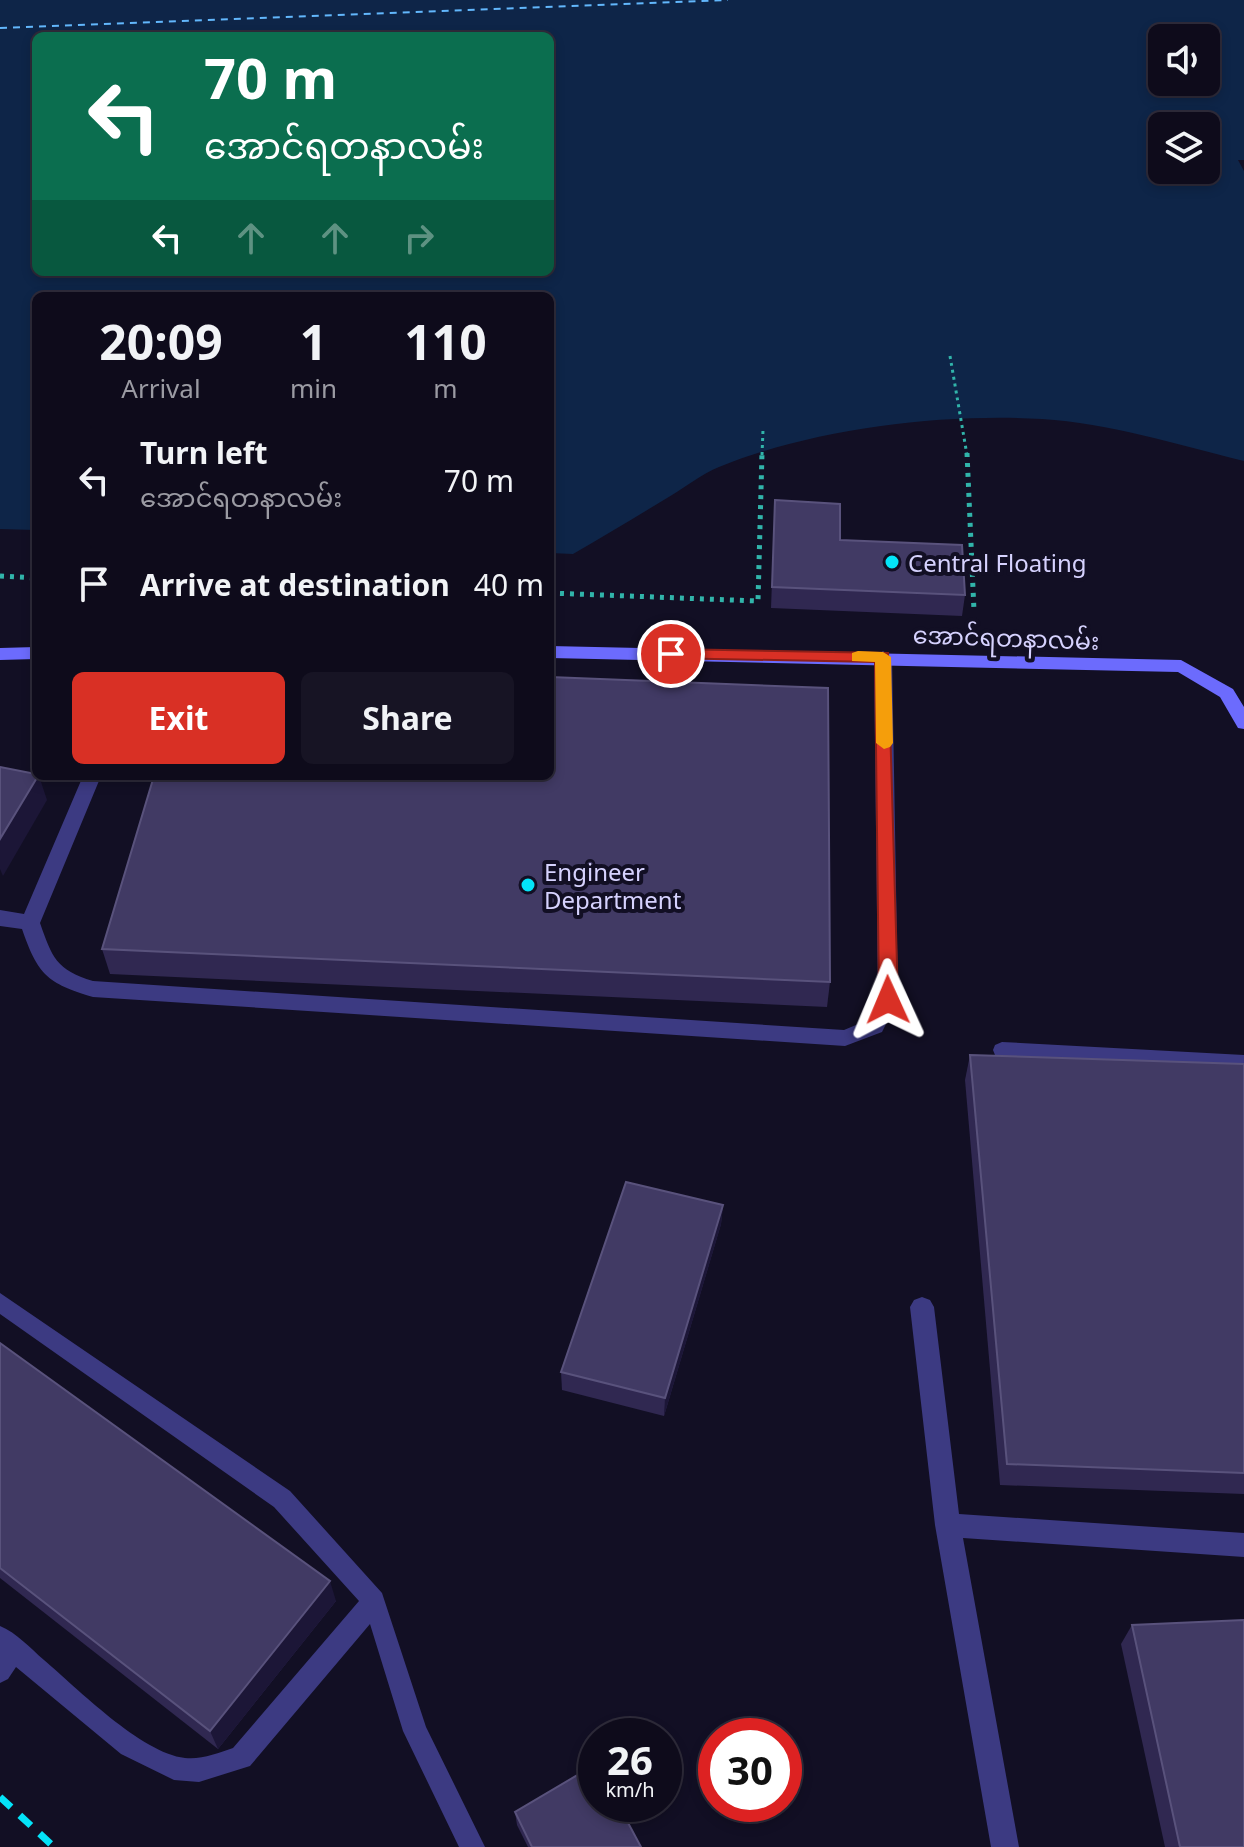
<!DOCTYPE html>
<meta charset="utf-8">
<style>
:root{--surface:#0e0b1b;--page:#171424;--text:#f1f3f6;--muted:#9b9ba3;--line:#2e2b3a;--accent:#d93025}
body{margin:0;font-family:"Noto Sans","Noto Sans Myanmar",sans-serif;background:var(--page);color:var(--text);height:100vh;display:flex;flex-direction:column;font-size:30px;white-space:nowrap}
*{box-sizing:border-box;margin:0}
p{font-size:26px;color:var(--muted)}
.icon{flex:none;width:44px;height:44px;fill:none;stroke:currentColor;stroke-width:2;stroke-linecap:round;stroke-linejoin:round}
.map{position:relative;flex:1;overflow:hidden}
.details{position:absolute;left:32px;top:292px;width:522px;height:488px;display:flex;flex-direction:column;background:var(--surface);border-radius:12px;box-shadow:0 4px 12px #0003,0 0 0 2px var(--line)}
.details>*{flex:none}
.guide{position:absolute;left:32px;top:32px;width:522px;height:244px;border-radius:12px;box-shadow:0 4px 12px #0003,0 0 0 2px var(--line);background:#0b6e4f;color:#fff;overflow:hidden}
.controls{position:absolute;left:1148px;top:24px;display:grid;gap:16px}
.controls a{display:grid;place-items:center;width:72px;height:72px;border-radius:12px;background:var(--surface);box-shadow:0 4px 12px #0003,0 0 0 2px var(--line);font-size:40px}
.speed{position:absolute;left:578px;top:1718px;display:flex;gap:16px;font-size:40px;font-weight:700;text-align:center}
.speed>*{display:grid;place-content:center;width:104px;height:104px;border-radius:50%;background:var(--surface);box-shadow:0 4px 12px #0003,0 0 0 2px var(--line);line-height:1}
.speed small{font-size:20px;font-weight:400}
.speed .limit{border:12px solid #d22;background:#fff;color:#111}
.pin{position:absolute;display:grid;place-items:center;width:68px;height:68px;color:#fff;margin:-34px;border:4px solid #fff;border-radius:50%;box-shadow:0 2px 8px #0007}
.me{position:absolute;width:88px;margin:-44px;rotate:359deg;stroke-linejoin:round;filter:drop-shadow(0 0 6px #0008)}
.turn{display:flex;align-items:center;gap:28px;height:168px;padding:0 40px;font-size:36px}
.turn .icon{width:104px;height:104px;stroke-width:2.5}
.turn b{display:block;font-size:56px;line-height:68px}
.lanes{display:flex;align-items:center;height:76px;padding:0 40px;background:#0003;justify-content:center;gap:40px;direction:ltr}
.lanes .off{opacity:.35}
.eta{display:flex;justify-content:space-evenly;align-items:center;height:136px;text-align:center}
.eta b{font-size:48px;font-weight:700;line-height:56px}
.action{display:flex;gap:16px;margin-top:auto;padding:16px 40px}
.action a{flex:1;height:92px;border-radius:12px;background:var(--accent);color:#fff;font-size:32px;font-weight:700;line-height:92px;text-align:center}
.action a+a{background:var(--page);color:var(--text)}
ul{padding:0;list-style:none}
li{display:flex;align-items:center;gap:24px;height:104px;padding:0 40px}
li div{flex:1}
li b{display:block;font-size:30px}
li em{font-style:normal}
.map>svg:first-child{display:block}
.water{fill:#0e2548;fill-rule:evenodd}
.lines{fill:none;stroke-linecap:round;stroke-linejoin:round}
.ferry{stroke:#62b7fc;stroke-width:2;stroke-dasharray:7 6;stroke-linecap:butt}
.path-far1{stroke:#31b4aa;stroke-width:3;stroke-dasharray:3 4;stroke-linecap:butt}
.path{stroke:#31b4aa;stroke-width:5;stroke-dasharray:4 6;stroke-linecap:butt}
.lane{fill:#3c3a82;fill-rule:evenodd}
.street{fill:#3c3a82;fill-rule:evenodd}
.secondary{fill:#6c6bfd;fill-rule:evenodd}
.rail{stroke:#04e3f8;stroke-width:7;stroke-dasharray:15 12;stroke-linecap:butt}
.wall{fill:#302851}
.shaded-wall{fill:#1c1637}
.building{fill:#413a64;stroke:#59527c;stroke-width:2}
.route{fill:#d93025;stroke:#8d1f18;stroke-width:2}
.slow{fill:#f59e0b}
.poi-dot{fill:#04e3f8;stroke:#120f24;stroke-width:3}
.labels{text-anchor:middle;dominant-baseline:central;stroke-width:8;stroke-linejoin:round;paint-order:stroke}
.poi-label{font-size:24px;fill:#d6d2fe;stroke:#120f24;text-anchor:start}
.street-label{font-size:24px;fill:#d6d2fe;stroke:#120f24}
</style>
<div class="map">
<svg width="1244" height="1847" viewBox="0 0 1244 1847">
<rect width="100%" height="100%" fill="#120f24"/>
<!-- water -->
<path class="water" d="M0,0H1244V160H1238L1244,171V461C1179,445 1108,423 1042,419C941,413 812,429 719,467C702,474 687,486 672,495C639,515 606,535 573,554L550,553V296H36V530L0,529ZM36,36H550V272H36ZM1162,38H1206V82H1162ZM1162,126H1206V170H1162Z"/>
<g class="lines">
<!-- ferry -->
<path class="ferry" d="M0,28L728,0"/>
<!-- path-far1 -->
<g class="path-far1">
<path d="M950,356L967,455"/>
<path d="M762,455L763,430"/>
</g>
<!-- path -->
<g class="path">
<path d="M967,453L974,611"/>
<path d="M0,576L36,578"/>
<path d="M550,593L758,601L762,453"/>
</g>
<!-- lane -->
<g class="lane">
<path d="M1002,1042L1244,1055V1071L1002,1058L995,1055L993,1050L995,1045Z"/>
<path d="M0,1293L290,1491L382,1593L426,1727L485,1847H459L403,1731L370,1624L250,1766L199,1782L174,1780L121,1754L16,1667L8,1679L0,1683V1626C17,1633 30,1648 44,1660C77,1688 141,1753 185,1758C201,1760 218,1753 233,1748L359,1601L274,1507L0,1314Z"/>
</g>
<!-- street -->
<g class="street">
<path d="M883,651L892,657L898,1000L882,1032L845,1046L93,997C47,983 38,975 22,929L0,926V910L24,914L83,776H101L40,923C52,957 56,970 93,981L844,1030L868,1020L878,1000L874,657Z"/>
<path d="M922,1297L930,1300L934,1307L959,1514L1244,1533V1557L963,1538L1019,1847H991L935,1525L910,1307L914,1300Z"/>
</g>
<!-- secondary -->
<g class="secondary">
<path d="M550,646L1181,660L1233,689L1244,707V729L1238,728L1220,697L1178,672L550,658Z"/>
<path d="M36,647V659L0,660V648Z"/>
</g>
<!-- rail -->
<path class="rail" d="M0,1797L54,1847"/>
</g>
<!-- wall -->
<g class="wall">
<path d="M775,500L840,540L965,595L962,616L771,608Z"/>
<path d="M102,949L830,982L827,1007L110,974Z"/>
<path d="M970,1055L1244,1064V1494L1000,1485L965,1080Z"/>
<path d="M723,1205L721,1224L664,1416L562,1390L561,1372Z"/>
<path d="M0,1343L336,1601L218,1749L0,1578Z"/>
<path d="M1132,1625L1244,1847H1165L1121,1644Z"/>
<path d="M515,1812L641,1847H528L517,1825Z"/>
</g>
<!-- shaded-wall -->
<g class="shaded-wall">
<path d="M38,776H39L47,800L3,876L0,869V839Z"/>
<path d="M723,1205L721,1224L664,1416L665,1398Z"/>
<path d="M330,1581L336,1601L218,1749L210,1731Z"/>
</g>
<!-- building -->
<g class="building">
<path d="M775,500L840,504V540L962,545L965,595L772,587Z"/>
<path d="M550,677L828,688L830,982L102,949L154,776H550Z"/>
<path d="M0,767L36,774V776H38L0,839Z"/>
<path d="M970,1055L1244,1064V1473L1007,1464Z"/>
<path d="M626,1182L723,1205L665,1398L561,1372Z"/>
<path d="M0,1343L330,1581L210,1731L0,1568Z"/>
<path d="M1244,1620V1847H1180L1132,1625Z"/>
<path d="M596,1764V1804H618L641,1847H532L515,1812Z"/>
</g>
<!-- route -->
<path class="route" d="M671,649L888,653L898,1000L895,1005H882L879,1000L875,662L665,658V650Z"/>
<!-- slow -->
<path class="slow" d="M858,651L883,652L891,657L893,743L890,747L884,749L876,743L875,662L852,661V653Z"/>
<!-- markers -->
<g class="poi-dot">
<circle cx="892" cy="562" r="8"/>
<circle cx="528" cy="885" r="8"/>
</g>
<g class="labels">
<!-- poi labels -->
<g class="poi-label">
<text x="908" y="562">Central Floating</text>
<text x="544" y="871">Engineer<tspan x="544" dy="28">Department</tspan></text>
</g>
<!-- street labels -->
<g class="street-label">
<text transform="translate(1006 637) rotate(2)">အောင်ရတနာလမ်း</text>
</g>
</g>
</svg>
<div class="controls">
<a><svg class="icon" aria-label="sound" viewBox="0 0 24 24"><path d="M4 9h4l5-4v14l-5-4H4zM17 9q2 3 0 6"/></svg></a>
<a><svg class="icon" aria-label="layers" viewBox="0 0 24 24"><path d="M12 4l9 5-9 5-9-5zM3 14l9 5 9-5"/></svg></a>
</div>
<div class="speed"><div>26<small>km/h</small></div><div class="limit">30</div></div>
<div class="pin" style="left:671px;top:654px;background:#d93025"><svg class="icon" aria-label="arrive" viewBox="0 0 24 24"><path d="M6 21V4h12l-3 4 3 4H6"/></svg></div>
<svg class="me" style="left:888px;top:1000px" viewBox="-20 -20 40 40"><path d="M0-17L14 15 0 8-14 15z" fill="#d93025" stroke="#fff" stroke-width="4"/></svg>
<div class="guide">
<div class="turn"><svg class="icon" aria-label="left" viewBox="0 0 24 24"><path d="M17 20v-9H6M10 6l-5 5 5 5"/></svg><div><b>70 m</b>အောင်ရတနာလမ်း</div></div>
<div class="lanes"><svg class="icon" aria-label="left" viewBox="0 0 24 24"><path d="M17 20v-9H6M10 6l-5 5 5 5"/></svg><svg class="icon off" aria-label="ahead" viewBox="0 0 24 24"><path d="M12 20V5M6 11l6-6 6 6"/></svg><svg class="icon off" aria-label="ahead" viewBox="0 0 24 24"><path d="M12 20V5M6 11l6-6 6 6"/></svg><svg class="icon off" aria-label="right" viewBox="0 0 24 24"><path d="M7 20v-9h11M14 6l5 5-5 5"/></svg></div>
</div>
<section class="details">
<div class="eta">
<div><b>20:09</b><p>Arrival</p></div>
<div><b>1</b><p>min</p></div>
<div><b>110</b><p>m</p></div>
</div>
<ul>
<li><svg class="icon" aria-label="left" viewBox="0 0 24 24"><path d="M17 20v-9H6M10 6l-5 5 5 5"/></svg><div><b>Turn left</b><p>အောင်ရတနာလမ်း</p></div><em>70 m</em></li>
<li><svg class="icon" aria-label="arrive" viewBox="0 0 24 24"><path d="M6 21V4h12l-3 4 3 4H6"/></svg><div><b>Arrive at destination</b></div><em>40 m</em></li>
</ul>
<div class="action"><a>Exit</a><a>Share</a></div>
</section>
</div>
